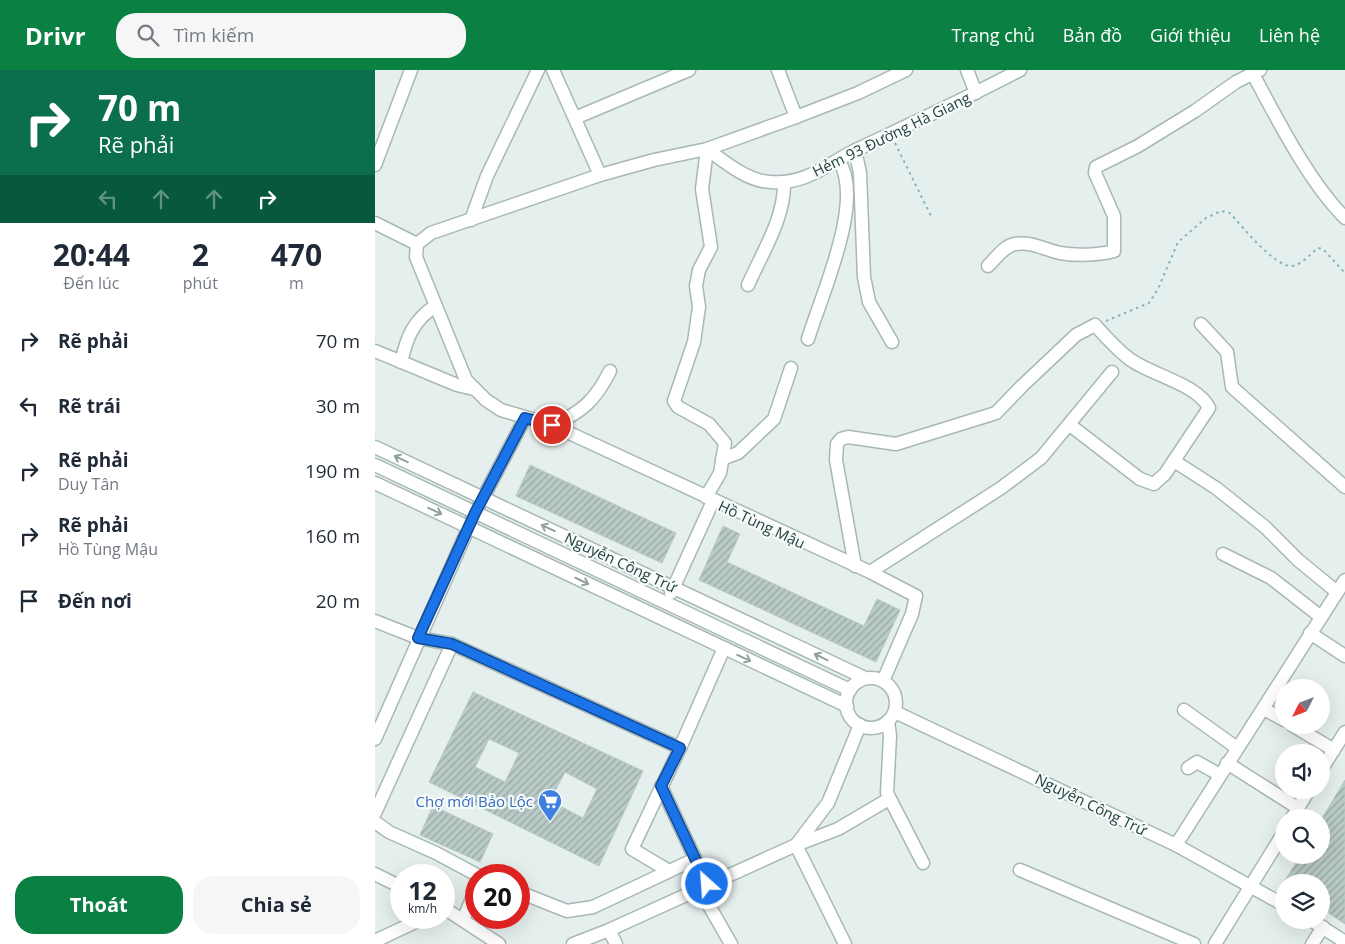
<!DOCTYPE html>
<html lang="vi">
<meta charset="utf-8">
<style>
:root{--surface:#fff;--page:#f6f6f7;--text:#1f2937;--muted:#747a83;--accent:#0b8043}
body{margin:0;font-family:"Open Sans",sans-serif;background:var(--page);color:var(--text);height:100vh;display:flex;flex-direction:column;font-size:19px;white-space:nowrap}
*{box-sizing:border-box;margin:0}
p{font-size:16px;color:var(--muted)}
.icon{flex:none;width:28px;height:28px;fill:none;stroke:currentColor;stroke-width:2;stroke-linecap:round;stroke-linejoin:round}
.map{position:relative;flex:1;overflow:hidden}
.side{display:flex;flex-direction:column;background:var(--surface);width:375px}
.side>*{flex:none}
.hud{background:#0b6e4f;color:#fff;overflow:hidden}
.needle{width:32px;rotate:228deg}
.fabs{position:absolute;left:900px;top:609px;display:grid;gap:10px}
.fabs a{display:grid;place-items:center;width:55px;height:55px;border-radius:50%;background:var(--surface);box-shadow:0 5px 20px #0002;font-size:25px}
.speed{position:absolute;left:15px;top:794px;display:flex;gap:10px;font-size:25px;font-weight:700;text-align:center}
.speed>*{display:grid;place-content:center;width:65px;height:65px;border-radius:50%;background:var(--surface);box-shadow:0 5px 20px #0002;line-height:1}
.speed small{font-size:12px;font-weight:400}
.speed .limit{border:8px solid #d22;background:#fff;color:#111}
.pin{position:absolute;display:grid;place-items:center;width:42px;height:42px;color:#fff;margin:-21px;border:2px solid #fff;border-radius:50%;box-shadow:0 1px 5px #0007}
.me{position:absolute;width:55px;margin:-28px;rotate:334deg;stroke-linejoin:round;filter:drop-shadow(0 0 4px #0008)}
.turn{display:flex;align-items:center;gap:18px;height:105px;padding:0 15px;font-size:22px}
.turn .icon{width:65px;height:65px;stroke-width:2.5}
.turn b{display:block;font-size:35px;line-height:42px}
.lanes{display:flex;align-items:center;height:48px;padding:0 15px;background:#0003;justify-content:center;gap:25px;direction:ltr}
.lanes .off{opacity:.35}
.eta{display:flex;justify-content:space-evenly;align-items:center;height:85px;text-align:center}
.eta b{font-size:30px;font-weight:700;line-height:35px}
.action{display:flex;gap:10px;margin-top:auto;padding:10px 15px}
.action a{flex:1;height:58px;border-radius:20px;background:var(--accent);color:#fff;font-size:20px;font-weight:700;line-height:58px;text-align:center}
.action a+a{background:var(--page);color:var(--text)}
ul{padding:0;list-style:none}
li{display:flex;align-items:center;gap:15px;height:65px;padding:0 15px}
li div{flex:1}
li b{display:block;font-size:19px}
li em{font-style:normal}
header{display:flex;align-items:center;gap:30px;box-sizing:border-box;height:70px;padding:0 25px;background:var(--accent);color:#fff}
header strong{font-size:24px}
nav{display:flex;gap:28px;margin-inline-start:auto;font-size:18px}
.search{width:350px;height:45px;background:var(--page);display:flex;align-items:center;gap:12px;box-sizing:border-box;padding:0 18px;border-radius:20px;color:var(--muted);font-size:19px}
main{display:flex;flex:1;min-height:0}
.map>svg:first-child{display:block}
.building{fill:url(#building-hatch);stroke:#b7cac6;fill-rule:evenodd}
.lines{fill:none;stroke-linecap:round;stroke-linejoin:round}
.minor-casing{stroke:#a7b8b6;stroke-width:15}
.path{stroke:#84b5b0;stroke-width:2;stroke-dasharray:2.5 4;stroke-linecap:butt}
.minor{stroke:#fff;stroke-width:12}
.oneway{stroke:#91a1a0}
.route-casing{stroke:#114b97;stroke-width:12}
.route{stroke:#1a73e8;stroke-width:9}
.labels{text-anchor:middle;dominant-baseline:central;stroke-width:4.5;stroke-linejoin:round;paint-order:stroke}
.street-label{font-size:15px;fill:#234341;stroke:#f7fbfa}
.shop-label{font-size:15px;fill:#366cbe;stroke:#f7fbfa;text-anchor:end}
</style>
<header>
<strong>Drivr</strong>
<div class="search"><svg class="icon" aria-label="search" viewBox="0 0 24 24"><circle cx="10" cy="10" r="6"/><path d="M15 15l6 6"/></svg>Tìm kiếm</div>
<nav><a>Trang chủ</a><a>Bản đồ</a><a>Giới thiệu</a><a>Liên hệ</a></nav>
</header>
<main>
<section class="side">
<div class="hud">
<div class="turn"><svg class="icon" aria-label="right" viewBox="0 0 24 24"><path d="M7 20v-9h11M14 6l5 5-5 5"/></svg><div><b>70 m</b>Rẽ phải</div></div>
<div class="lanes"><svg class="icon off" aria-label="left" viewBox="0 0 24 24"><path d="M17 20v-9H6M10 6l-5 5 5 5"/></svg><svg class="icon off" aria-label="ahead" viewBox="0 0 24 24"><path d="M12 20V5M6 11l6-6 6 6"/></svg><svg class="icon off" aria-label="ahead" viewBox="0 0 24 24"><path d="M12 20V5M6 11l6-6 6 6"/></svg><svg class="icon" aria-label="right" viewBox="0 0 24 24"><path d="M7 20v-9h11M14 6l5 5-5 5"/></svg></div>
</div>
<div class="eta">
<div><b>20:44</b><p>Đến lúc</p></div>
<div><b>2</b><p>phút</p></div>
<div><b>470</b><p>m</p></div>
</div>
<ul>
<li><svg class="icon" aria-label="right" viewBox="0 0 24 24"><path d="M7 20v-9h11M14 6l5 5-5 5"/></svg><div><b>Rẽ phải</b></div><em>70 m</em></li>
<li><svg class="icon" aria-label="left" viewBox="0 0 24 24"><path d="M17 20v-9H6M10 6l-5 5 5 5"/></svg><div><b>Rẽ trái</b></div><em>30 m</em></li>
<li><svg class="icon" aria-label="right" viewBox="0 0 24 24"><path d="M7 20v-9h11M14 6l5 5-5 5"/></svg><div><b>Rẽ phải</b><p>Duy Tân</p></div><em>190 m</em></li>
<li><svg class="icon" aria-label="right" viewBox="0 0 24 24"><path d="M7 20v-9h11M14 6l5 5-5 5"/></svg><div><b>Rẽ phải</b><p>Hồ Tùng Mậu</p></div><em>160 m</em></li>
<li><svg class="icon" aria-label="arrive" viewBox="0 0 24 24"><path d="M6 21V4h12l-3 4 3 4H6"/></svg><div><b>Đến nơi</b></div><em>20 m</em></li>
</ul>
<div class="action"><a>Thoát</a><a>Chia sẻ</a></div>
</section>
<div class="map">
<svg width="970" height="874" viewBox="0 0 970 874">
<defs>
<pattern id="building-hatch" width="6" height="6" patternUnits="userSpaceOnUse" patternTransform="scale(1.25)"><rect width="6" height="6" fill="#bacbc7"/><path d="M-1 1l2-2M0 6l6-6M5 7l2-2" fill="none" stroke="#97a6a3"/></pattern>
</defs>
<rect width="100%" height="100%" fill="#e5efed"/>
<!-- building -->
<g class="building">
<path d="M155,395L301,463L287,493L141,426Z"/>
<path d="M348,456L365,464L352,492L489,556L502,529L525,540L501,592L324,510Z"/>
<path d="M98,622L268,701L224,796L54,712ZM114,669L144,683L130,712L100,697ZM190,702L222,719L208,748L175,731Z"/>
<path d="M970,710V854L946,838V812H909L926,785H946V750Z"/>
<path d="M58,736L118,764L105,792L45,765Z"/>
</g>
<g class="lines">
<!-- minor casing -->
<g class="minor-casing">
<g id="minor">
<path d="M178,0L225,105"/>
<path d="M403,0L421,47L483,23L531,0"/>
<path d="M592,0L601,23"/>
<path d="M878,4C902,49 934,112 970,148"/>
<path d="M421,47L332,79L279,90L225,105L56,163L42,174L41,187L91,310L111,330L126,340L177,355L495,502L541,526L537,544L508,611"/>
<path d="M200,48L314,0"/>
<path d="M480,80L485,103L489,207L494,232L517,272"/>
<path d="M0,95L36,0"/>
<path d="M96,150L112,106L163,0"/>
<path d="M0,153L42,174"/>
<path d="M613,196C621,188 629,176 640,174C657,171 670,180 685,183C702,186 724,185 739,181V146L720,103L721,97L763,76L820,41L861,12L885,0"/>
<path d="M373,215C387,183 410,148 409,112"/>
<path d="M826,254L852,282L857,317L970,417"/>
<path d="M433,269C446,226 490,131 464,91"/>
<path d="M0,281L82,315L99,319"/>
<path d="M26,292C32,267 38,251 60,236"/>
<path d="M177,355C207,343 221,329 235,301"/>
<path d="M0,377L490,608"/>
<path d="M347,389L363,383L399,349L416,298"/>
<path d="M799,391L841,418L890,457L923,490L962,522"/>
<path d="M0,395L475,620"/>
<path d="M0,413L472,636"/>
<path d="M331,427L345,403L350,373L334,354L303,337L299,331L319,272L324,237L321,216L324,200L336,177L327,119L332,79C350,92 372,111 395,112C432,115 453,93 483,79C538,53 592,28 645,0"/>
<path d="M848,484L896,508L946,547"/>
<path d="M480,496L461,390L462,374L466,369L473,367L521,374L621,343L647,316L701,265L720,255C731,267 743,281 756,290C777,305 824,315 834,338L790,404L779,414L765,409L695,355"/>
<path d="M495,502L626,418L666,388L737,302"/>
<path d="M296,523L338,431"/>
<path d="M0,551L43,568L77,574L305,678L257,779L294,801"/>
<path d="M935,563L970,586"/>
<circle cx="496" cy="633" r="25"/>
<path d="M889,639L909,650"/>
<path d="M809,640L862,678"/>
<path d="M520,642L801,775L909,835"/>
<path d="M513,651L515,666L512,723L548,793"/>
<path d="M917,655L959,680"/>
<path d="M0,669L100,443L150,348"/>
<path d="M305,678L349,578"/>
<path d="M852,693L923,738"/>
<path d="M813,698L822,692L845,705"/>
<path d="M946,700L970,662"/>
<path d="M286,716L332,814"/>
<path d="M0,743L77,574"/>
<path d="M917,748L934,720"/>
<path d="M0,752L14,762L61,783L102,805"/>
<path d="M801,775L970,510"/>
<path d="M645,800L819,874"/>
<path d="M0,804L26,817"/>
<path d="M324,818L356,874"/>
<path d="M144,822L192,841L218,837L320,789"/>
<path d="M69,838L124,874"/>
<path d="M88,850L101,819"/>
<path d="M936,850L970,872"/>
<path d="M234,860L241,874"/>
<path d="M0,871L49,848"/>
<path d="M198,874L234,860L421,775L453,733L485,655"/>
<path d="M470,874L421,775L463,759L514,729"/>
<path d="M840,874L909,762"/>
<path d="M937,874L948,857"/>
</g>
</g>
<!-- path -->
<g class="path">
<path d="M520,73L556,146"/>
<path d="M731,251L774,233L783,219L803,172L831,148L846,141L855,143C867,156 899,197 917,196C927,195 936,183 943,178L948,179L970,203"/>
</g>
<!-- minor -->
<use href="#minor" class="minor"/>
</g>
<!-- one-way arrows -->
<defs><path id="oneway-shaft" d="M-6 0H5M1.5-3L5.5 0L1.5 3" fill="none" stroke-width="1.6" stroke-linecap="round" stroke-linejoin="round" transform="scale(1.25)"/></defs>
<g class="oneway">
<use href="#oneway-shaft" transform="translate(26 389) rotate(-155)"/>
<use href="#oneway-shaft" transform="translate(60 441) rotate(25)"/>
<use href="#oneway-shaft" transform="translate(173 458) rotate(-155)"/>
<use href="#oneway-shaft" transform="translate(207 511) rotate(26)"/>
<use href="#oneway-shaft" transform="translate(446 587) rotate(-154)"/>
<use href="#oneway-shaft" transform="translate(369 588) rotate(25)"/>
</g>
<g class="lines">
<!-- route casing -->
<g class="route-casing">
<path id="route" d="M177,355L150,348L100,443L43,568L77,574L305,678L286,716L332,814"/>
</g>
<!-- route -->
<use href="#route" class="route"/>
</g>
<!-- icons -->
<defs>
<g id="supermarket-pin" transform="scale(1.25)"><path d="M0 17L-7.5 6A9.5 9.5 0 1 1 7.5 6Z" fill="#3f7fe0" stroke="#f7fbfa"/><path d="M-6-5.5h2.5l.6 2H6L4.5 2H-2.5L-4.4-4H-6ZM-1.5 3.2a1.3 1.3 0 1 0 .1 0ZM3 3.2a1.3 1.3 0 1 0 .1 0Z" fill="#fff"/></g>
</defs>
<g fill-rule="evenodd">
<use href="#supermarket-pin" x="175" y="731"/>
</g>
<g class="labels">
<!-- street labels -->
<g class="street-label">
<text transform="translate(516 64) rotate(-26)">Hẻm 93 Đường Hà Giang</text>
<text transform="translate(387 454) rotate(25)">Hồ Tùng Mậu</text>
<text transform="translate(246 492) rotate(25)">Nguyễn Công Trứ</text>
<text transform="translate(716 734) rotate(26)">Nguyễn Công Trứ</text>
</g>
<!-- shop labels -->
<g class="shop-label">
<text x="158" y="731">Chợ mới Bảo Lộc</text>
</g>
</g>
</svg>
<div class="fabs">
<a><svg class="needle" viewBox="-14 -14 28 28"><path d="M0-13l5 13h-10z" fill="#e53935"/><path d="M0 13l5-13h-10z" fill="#747a83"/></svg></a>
<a><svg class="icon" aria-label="sound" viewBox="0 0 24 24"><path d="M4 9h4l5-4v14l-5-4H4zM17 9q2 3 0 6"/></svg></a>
<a><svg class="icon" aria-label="search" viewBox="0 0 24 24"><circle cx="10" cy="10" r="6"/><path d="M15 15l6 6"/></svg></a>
<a><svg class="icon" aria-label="layers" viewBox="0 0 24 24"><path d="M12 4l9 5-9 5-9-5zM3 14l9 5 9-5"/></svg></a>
</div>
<div class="speed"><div>12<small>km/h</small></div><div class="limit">20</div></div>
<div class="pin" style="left:177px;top:355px;background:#d93025"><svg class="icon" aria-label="arrive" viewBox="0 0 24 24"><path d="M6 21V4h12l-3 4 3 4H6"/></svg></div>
<svg class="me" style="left:332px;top:814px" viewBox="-20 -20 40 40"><circle r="17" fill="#1a73e8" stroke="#fff" stroke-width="3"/><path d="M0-11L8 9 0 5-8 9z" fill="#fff"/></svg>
</div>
</main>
